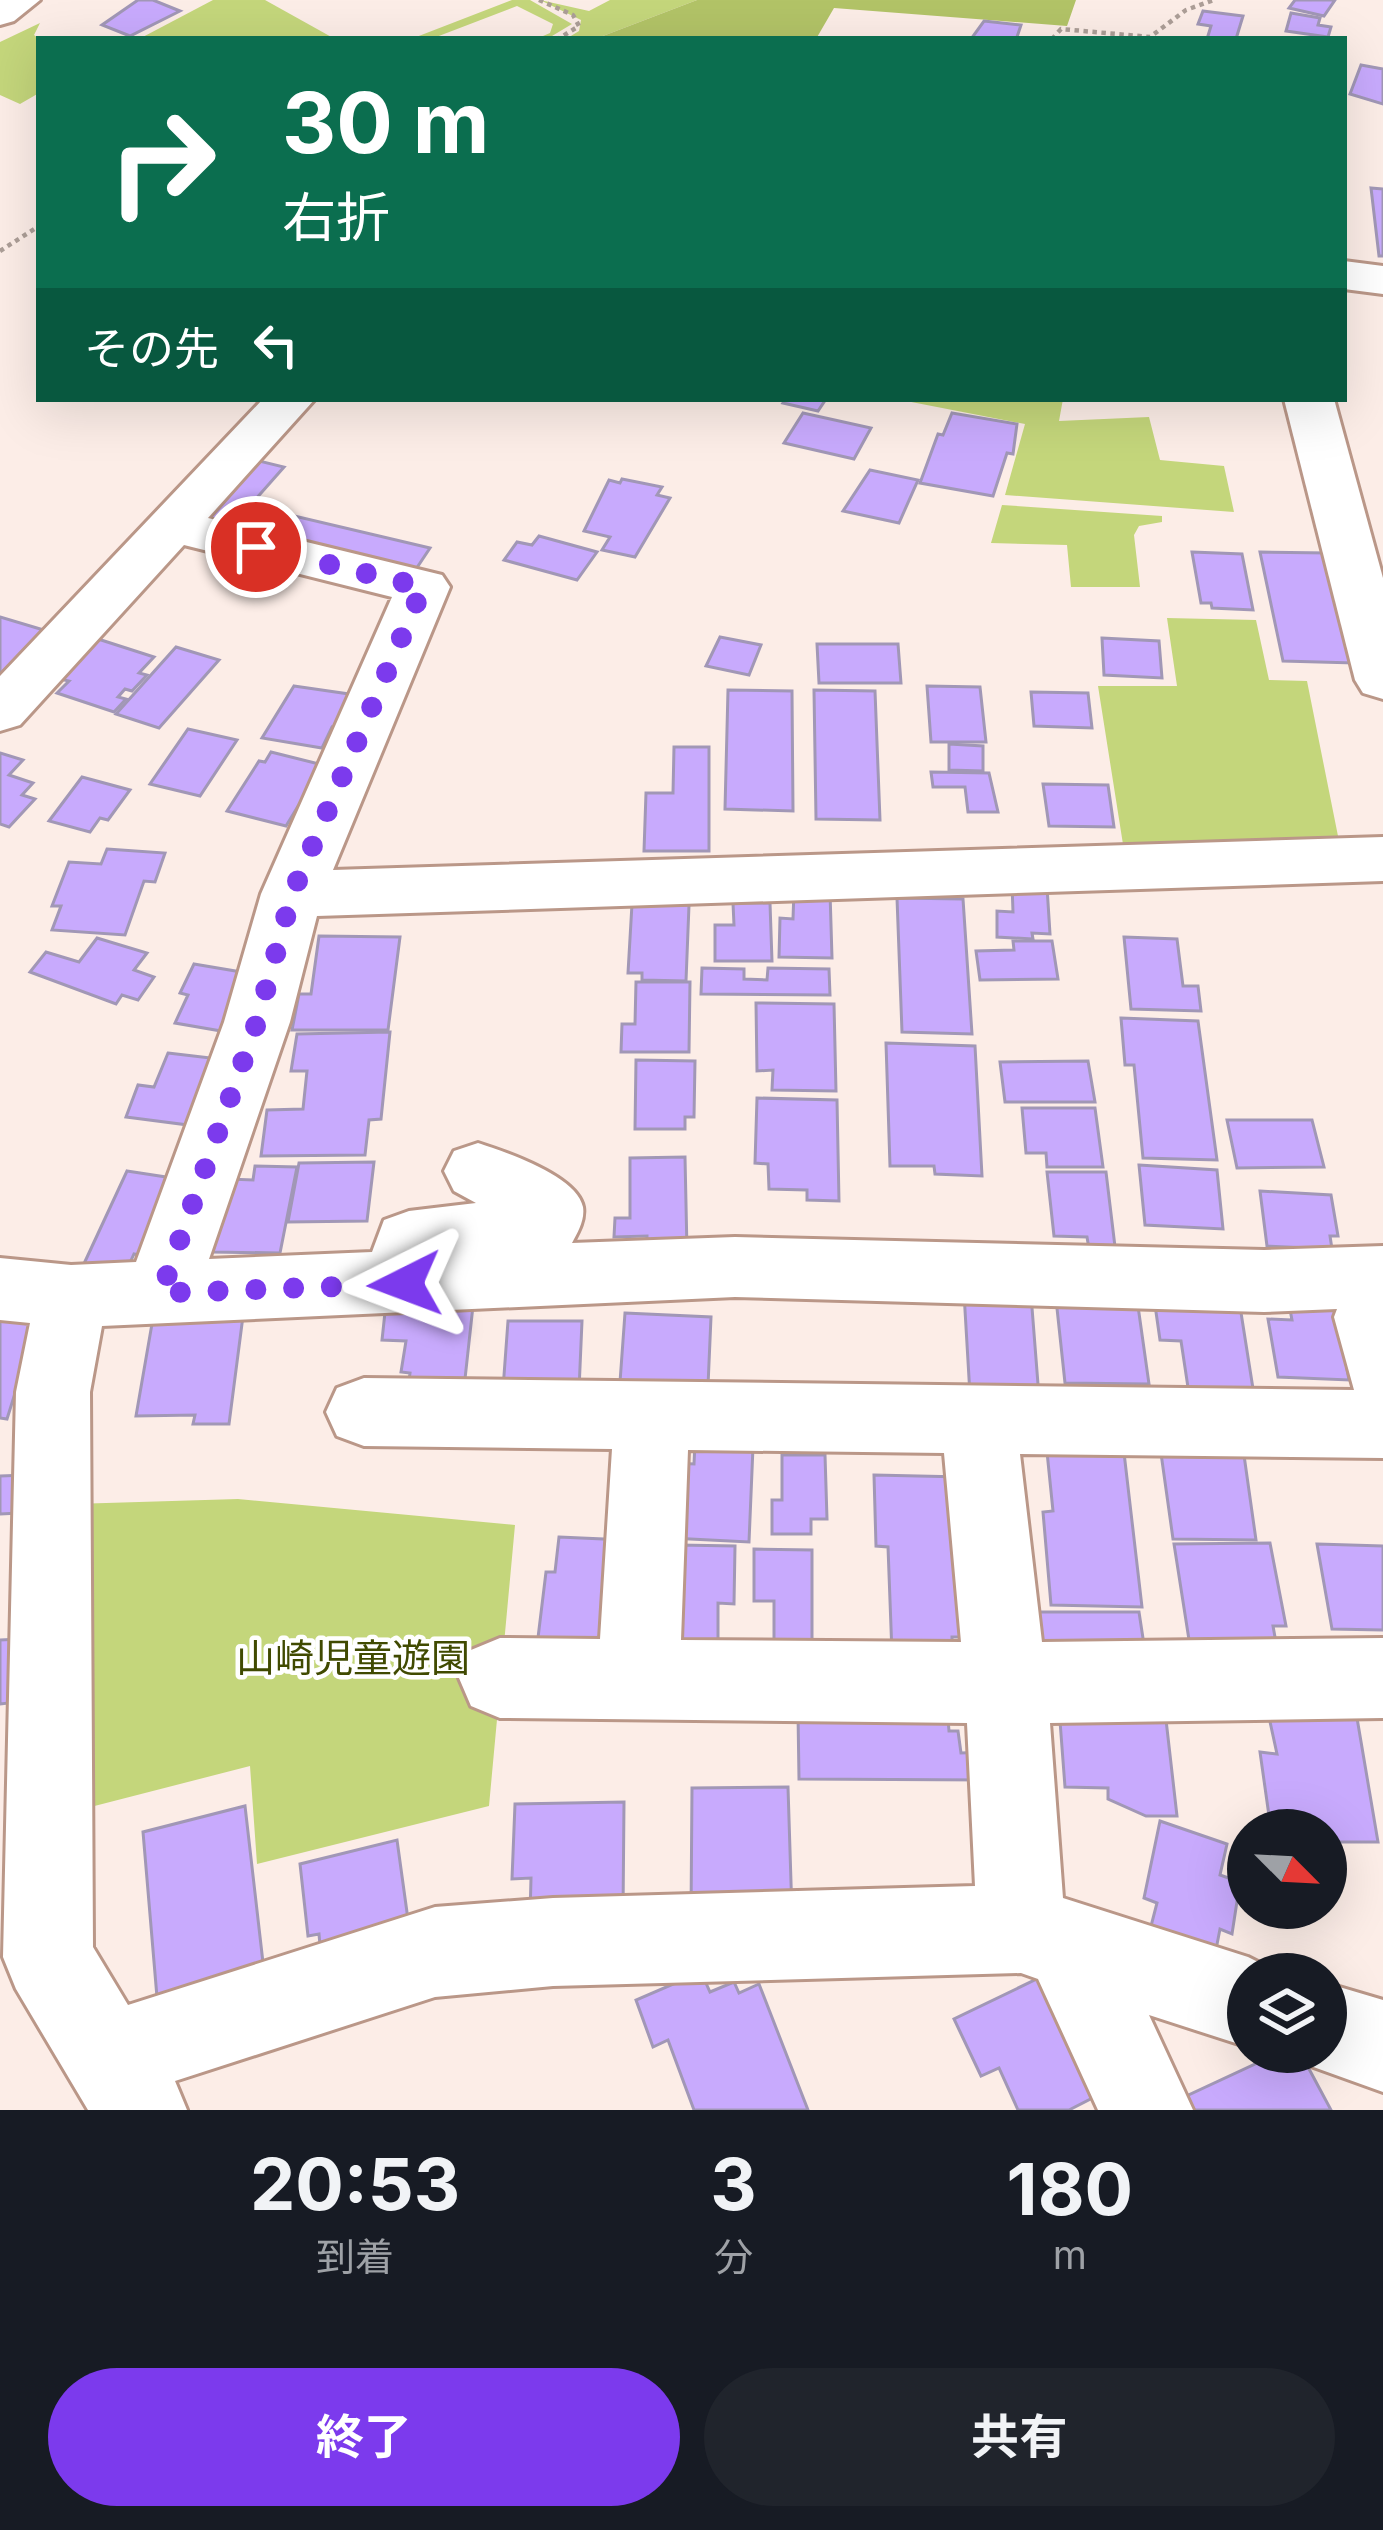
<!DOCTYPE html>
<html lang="ja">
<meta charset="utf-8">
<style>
:root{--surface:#171b24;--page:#20242c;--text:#f1f3f6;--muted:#9ea1a6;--accent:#7c3aed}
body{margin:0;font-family:Inter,"Noto Sans JP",sans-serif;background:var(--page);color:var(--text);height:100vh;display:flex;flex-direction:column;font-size:45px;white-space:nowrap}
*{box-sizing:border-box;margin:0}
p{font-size:39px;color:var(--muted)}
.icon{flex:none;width:66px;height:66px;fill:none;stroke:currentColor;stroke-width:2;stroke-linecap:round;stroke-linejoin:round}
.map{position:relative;height:2110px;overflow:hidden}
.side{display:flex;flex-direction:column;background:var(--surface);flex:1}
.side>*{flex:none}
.hud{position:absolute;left:36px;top:36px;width:1311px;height:366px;border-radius:0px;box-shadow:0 12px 48px #0002;background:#0b6e4f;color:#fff;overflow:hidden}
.needle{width:78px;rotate:114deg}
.buttons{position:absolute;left:1227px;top:1809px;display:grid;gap:24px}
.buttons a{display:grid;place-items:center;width:120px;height:120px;border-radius:50%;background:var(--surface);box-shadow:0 12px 48px #0002;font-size:60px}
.pin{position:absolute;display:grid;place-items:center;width:102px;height:102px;color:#fff;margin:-51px;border:6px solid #fff;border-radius:50%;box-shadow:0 3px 12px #0007}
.me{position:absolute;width:132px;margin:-66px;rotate:267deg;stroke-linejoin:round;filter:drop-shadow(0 0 9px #0008)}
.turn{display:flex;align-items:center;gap:42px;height:252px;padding:0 48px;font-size:54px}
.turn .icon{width:156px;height:156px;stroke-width:2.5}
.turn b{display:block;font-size:84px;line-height:102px}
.then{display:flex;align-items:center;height:114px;padding:0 48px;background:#0003;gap:24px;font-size:45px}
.eta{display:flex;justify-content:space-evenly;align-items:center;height:204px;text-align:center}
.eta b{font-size:72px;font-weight:700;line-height:84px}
.action{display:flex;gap:24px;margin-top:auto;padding:24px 48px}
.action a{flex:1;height:138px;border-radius:72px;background:var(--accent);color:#fff;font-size:48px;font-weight:700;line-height:138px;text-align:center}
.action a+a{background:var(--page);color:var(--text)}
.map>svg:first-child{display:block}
.green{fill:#c4d67b}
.forest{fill:#b2c367}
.building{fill:#c8aafd;stroke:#a197b6;stroke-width:3}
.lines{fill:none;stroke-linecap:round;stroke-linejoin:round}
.minor-casing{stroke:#ba9788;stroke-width:6}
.path{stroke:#ac9e97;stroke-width:4.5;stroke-dasharray:4.5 4.5;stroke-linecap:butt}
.minor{fill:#fff;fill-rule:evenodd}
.route{stroke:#7c3aed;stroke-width:21;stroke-dasharray:0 37.8}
.labels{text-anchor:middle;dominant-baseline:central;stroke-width:9;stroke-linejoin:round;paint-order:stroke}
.near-park-label{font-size:39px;fill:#404a01;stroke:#fff}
</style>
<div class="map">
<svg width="1383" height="2110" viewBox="0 0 1383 2110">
<rect width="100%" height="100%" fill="#fcede7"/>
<!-- green -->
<g class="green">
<path d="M213,0H265L335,39H139Z"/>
<path d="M512,0H530L572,24L547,39H536L550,33L553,24L517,6L431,39H411Z"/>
<path d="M540,0L589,11L610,0H697L595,39H566L579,31L581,20Z"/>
<path d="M40,23L34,35L39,39V93L20,104L0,95V42Z"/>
<path d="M1063,399L1059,421L1149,417L1160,460L1224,466L1234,512L1005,495L1025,424L901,400Z"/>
<path d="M1002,505L1162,516V522L1139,526L1134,535L1140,587H1071L1067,545L991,543Z"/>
<path d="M1167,618L1256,620L1269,680L1307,681L1341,851L1125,857L1098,686H1177Z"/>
<path d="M238,1499L515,1525L489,1806L257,1864L250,1766L75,1811L73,1504Z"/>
</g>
<!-- forest -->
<path class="forest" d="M697,0H1076L1067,26L834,8L816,39H595Z"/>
<!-- building -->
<g class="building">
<path d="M138,0H153L180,11L130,36L102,25Z"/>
<path d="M1295,0H1335L1324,16L1289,8Z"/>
<path d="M1203,11L1243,16L1236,39H1207L1211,26L1198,24Z"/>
<path d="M1291,13L1320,18L1318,25L1331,27L1328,37L1286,31Z"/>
<path d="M984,21L1021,25L1017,37L1022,39H971Z"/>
<path d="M1361,65L1383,69V104L1350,94Z"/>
<path d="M1371,188L1383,189V256H1379Z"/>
<path d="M786,399H826L818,411L783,403Z"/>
<path d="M803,413L871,428L854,459L784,443Z"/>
<path d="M952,413L1017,424L1013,454L1007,453L993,496L920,483L938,434L943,435Z"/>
<path d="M251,459L284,467L231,527L197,518Z"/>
<path d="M870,470L918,480L899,523L843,511Z"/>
<path d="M622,479L662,487L657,495L670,498L635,557L602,550L610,537L584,531L609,480L620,483Z"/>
<path d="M252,506L430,548L414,572L234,529Z"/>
<path d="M539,536L597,552L577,580L504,560L517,542L532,545Z"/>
<path d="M1192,552L1242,554L1253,610L1212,608L1211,603H1201Z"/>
<path d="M1260,552L1328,553L1354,663L1283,661Z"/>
<path d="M0,617L47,631L0,676Z"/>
<path d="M720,637L761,645L749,675L706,666Z"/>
<path d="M1102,638L1159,641L1162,678L1104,675Z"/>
<path d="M98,639L154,657L139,673L147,675L132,691L125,689L118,697L126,699L114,712L57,693L69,681L60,679Z"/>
<path d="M817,644H898L901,683H819Z"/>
<path d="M176,647L219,660L159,728L116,714Z"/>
<path d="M294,686L356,695L340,729L332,727L322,748L262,738Z"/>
<path d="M927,686L980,687L986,742H931Z"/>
<path d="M728,690L792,691L793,811L725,809Z"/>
<path d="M814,690L875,691L880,820L816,819Z"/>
<path d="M1031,692L1088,693L1092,728L1034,726Z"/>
<path d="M188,729L237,740L200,796L150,784Z"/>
<path d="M949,744L983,746V771L949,770Z"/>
<path d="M674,747H709V851H644L646,793H673Z"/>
<path d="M271,752L323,765L286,826L227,811L259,761L265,762Z"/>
<path d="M0,753L23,760L9,775L33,783L22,795L35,799L9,827L0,824Z"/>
<path d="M931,772L989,773L998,812H968L965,787H933Z"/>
<path d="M82,777L130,790L108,820L100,818L90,832L49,821Z"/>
<path d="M1043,784L1108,785L1114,827L1049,826Z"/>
<path d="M107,849L165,853L155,882L144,881L125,935L52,930L61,906H52L69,862L101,864Z"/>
<path d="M1012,884L1047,887L1050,934L1032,933L1033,939L997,937V911L1013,912Z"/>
<path d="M794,891L830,892L832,958L779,957L780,918L793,919Z"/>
<path d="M897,898L963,899L972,1034L902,1032Z"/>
<path d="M733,903H770L772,961H715V925H734Z"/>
<path d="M632,904L689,905L686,981L642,980V973H628Z"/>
<path d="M319,936L400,937L388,1030H292L299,994H311Z"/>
<path d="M1124,937L1177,939L1183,986H1198L1201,1011L1131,1009Z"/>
<path d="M97,938L147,953L134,970L154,977L138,1000L122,995L116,1004L30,972L46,952L79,962Z"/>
<path d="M1013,941H1052L1058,979L980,980L976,951L1014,950Z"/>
<path d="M194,964L253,974L227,1032L175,1023L188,995L180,993Z"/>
<path d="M702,968L744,969V979L767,980L768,968L829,969L830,995L701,994Z"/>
<path d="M636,982H690L689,1052H621L622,1024H635Z"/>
<path d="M756,1003L834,1004L836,1091L772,1090L773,1070L757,1071Z"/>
<path d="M1121,1018L1198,1021L1217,1160L1143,1158L1134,1065H1125Z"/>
<path d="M390,1032L381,1119L369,1120L365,1155L261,1156L267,1110L303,1109L307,1071H291L297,1034Z"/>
<path d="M886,1043L975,1046L982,1176L935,1174L934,1166H890Z"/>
<path d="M168,1053L219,1059L196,1126L126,1117L138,1085L154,1087Z"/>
<path d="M636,1060L695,1061L694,1117H685V1129H635Z"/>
<path d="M1088,1061L1095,1102H1005L1000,1062Z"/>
<path d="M757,1098L837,1100L839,1201L807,1200V1190L769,1189L768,1164L755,1163Z"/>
<path d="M1022,1108H1095L1103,1167H1047L1046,1153H1026Z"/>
<path d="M1227,1120H1312L1324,1167L1237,1168Z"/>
<path d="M685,1157L687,1251L647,1252V1236L614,1237L615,1218H630V1158Z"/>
<path d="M374,1162L367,1221L288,1222L299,1163Z"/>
<path d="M1139,1165L1217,1170L1223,1229L1145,1225Z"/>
<path d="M255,1166L297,1167L280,1253L213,1252L229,1179L253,1180Z"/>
<path d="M127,1171L179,1179L145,1256L134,1254L124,1276L82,1268Z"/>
<path d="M1047,1172H1106L1116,1255H1090L1087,1237L1054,1236Z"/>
<path d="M1260,1191L1331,1195L1338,1236H1330L1332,1249L1267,1246Z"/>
<path d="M964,1293L1031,1295L1039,1397L970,1395Z"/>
<path d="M1154,1298L1239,1300L1254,1395L1189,1394L1181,1341L1160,1340Z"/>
<path d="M1056,1299H1137L1149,1384L1065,1383Z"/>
<path d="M1288,1299L1347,1301L1344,1353L1349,1380L1278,1377L1268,1319L1292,1320Z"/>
<path d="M386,1303L473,1306L464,1388L408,1387L410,1373L401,1372L406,1341L382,1340Z"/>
<path d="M625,1313L711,1317L708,1386L620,1382Z"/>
<path d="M0,1315L37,1318L25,1392L16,1390L7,1419L0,1418Z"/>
<path d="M243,1316L229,1424H193L195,1415L136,1416L153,1318Z"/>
<path d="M508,1321H582L579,1390L503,1389Z"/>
<path d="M1159,1439L1242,1441L1256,1540L1173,1539Z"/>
<path d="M1046,1442L1123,1444L1142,1607L1051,1605L1043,1512L1053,1511Z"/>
<path d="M695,1443L753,1447L749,1542L671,1538L675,1463L694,1464Z"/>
<path d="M782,1455H825L827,1519H811V1534H772V1500H782Z"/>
<path d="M26,1475L19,1513L0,1514V1476Z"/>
<path d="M874,1475L962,1477L971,1637H952V1655L892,1654L888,1547L876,1546Z"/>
<path d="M559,1537L625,1540L614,1659L536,1654L546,1572H555Z"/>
<path d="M1270,1543L1286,1626H1273L1279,1659H1192L1174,1544Z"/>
<path d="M1317,1544L1383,1546V1630L1332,1629Z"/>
<path d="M678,1545L735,1546L734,1604L718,1603V1656H675Z"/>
<path d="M754,1549L812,1550V1661L774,1660V1601H754Z"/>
<path d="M1021,1612H1139L1146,1658L1045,1659Z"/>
<path d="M19,1639L9,1703L0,1704V1640Z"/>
<path d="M947,1707L949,1731H958L961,1753L985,1752L986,1780L799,1779L798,1713Z"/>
<path d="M1091,1710L1165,1711L1177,1816H1146L1108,1799V1788L1065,1787L1060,1721L1093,1723Z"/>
<path d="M1269,1717L1357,1718L1378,1842H1326V1830H1271L1260,1752L1277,1754Z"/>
<path d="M788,1787L792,1914L691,1915L692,1788Z"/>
<path d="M624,1802L623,1914L530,1916L531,1878L512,1879L515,1804Z"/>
<path d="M245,1806L265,1980L158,2009L143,1832Z"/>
<path d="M1160,1821L1227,1844L1220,1875L1240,1882L1232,1934L1220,1929L1213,1965L1150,1930L1157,1903L1144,1898Z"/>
<path d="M397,1840L410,1934L321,1957L319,1934L308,1936L300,1864Z"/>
<path d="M701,1972L710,1992L734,1982L739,1993L759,1984L808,2110H694L668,2040L653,2047L636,2000Z"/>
<path d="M1045,1975L1104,2092L1069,2110H1018L999,2068L981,2076L954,2019Z"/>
<path d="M1281,2052H1300L1331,2110H1185L1180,2099Z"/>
</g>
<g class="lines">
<!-- minor casing -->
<g class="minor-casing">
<g id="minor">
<path d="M0,0H40L14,21L0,25Z"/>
<path d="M1344,261L1383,266V294L1344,289Z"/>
<path d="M263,399H315L208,518L442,575L450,587L333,870L1383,837V881L317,916L290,1022L209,1259L372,1252L384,1220L409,1211L476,1203L454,1191L444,1171L454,1151L478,1143C506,1152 577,1176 583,1207C585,1220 578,1232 572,1243L735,1237L1264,1250L1383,1246V1458L1020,1454L1042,1642L1383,1638V1718L1050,1723L1063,1898L1248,1957L1282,1974H1248V2047L1149,2015L1193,2110H1098L1038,1979L1021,1973L553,1986L435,1997L175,2081L187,2110H88L16,1989L3,1957L16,1392L30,1323L0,1320V1258L71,1265L136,1262L224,1022L261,894L392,597L184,545L20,725L0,731V676ZM735,1297L1264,1312L1337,1309L1334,1317L1354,1390L364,1378L337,1388L326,1412L337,1436L364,1446L612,1449L600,1639L500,1638L471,1650L459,1678L471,1706L500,1718L967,1723L975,1886L553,1898L435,1907L128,2005L93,1947L90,1392L102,1326ZM688,1450L944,1453L961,1642L681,1640Z"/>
<path d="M1284,399H1334L1383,578V699L1363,693L1355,680Z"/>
<path d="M1326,1983L1383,2000V2092L1294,2060L1290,2052H1326Z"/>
</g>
</g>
<!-- path -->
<g class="path">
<path d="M539,0L573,15L579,26L558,39"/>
<path d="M1052,39L1061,29L1150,37L1186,10L1214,0"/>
<path d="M0,251L39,226"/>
</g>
<!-- minor -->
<use href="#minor" class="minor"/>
</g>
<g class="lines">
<!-- route -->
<path class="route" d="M256,547L423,587L292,894L257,1022L161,1293L405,1284"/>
</g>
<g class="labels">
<!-- near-park labels -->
<g class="near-park-label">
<text x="353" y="1657">山崎児童遊園</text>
</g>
</g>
</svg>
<div class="buttons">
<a><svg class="needle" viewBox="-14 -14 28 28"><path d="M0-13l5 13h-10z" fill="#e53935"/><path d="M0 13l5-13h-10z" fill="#9ea1a6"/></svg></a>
<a><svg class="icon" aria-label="layers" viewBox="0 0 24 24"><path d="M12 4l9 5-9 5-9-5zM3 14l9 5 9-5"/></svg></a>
</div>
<div class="pin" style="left:256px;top:547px;background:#d93025"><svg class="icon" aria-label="arrive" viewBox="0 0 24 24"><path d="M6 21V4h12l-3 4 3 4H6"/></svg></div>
<svg class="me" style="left:405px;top:1284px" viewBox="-20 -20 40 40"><path d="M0-17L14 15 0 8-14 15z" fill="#7c3aed" stroke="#fff" stroke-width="4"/></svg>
<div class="hud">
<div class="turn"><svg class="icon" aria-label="right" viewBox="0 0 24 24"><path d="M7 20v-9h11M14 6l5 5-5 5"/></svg><div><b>30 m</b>右折</div></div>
<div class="then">その先<svg class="icon" aria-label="left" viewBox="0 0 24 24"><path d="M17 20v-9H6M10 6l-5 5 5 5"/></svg></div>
</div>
</div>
<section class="side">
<div class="eta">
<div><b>20:53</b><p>到着</p></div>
<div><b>3</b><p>分</p></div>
<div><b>180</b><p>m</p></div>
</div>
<div class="action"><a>終了</a><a>共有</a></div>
</section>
